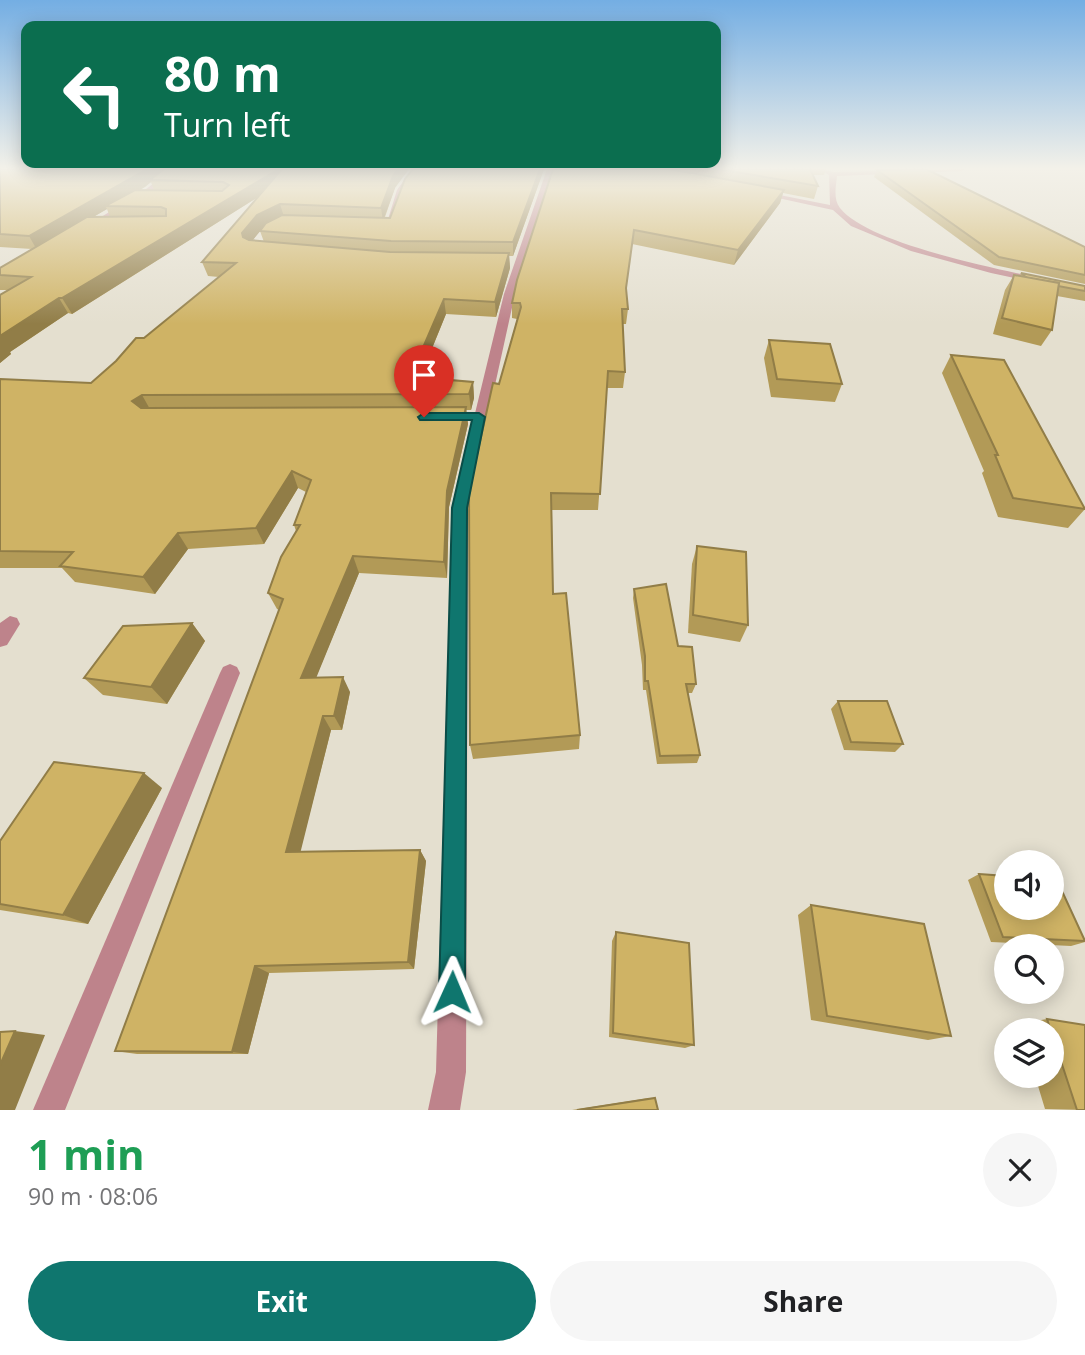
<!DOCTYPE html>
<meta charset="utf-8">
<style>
:root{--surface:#fff;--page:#f6f6f6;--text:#202124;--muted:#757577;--accent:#0f766e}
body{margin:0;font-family:"Open Sans",sans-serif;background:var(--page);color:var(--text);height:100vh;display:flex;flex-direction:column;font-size:26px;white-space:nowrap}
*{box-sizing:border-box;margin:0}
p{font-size:23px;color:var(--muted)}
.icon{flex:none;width:38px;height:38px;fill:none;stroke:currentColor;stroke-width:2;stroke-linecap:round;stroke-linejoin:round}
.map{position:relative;height:1110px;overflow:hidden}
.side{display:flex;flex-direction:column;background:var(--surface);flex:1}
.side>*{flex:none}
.guide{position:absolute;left:21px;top:21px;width:700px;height:147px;border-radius:14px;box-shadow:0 4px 18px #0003;background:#0b6e4f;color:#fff;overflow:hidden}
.buttons{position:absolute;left:994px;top:850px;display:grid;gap:14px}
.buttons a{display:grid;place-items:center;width:70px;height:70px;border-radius:50%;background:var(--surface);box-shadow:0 4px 18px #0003;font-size:35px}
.pin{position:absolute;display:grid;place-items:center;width:60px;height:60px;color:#fff;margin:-72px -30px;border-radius:50% 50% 50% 0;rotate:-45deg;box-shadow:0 0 7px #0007}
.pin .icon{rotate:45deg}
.me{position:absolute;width:77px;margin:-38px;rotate:1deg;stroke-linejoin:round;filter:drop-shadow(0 0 5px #0008)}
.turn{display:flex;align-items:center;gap:24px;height:147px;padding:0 28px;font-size:32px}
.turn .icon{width:91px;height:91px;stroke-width:2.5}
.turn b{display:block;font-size:49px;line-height:60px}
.round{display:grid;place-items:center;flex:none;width:74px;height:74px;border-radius:37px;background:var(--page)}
.headline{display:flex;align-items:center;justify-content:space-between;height:119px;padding:0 28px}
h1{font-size:42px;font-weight:700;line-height:52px;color:#1e9e55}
.cta{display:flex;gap:14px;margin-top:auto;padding:14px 28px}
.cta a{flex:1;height:80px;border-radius:42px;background:var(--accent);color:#fff;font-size:28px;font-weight:700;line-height:80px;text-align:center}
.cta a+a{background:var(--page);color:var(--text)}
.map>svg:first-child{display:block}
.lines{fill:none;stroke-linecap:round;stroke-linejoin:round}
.minor{fill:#be838b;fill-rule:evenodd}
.wall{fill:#b29a57;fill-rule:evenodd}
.shaded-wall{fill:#917d47}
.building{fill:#cfb365;stroke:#917d47;stroke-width:2}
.route{fill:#0f766e;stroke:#0a4d48;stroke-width:2}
</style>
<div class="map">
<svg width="1085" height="1110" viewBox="0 0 1085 1110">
<rect width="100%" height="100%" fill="#e4dfcf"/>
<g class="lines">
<!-- minor -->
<g class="minor">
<path d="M173,169H181L152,193L90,231L82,229L146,189Z"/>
<path d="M412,169H420L405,190L392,227L385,229L397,190Z"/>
<path d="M547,169H555L515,294L468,508L466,1072L460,1110H428L436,1072L452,508L504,294Z"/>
<path d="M820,169L834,172L966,169L962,171L837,176C836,186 833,199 840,208C871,248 1032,276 1085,287V293L991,273L911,251L851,226L833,210L755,193L759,191L830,205L829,175Z"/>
<path d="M10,616L17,618L20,624L7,645L0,647V623Z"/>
<path d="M230,664L237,667L240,673L65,1110H33L220,673L223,667Z"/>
</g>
</g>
<!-- wall -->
<g class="wall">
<path d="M0,169L395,188L385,217L390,218L413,169H544L513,256H509L510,268L496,317L446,314L422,373L429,379L473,382L474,398L471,410H466L468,424L449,507L447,578L359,573L316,677L350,692L342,730H331L300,851L420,850L426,861L414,969L269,973L248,1054H137L115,1051L279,610L277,609L268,593L296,531L294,525L306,492L298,488L264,544L188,549L155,594L75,582L62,568H0V379L91,383L219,277L208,276L202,262L258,197L72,314L68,313L10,352L11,354L0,363L8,290H0V268L32,249L0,247ZM151,182L154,190H140ZM107,209L110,217H93ZM262,228L260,231L264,242L252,241Z"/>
<path d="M553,169H826L824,175H813L818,186L814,199L783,193L780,203L734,265L632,244L626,290L628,309L626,324H623L625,372L623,388H607L598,510H552L553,594L580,735L579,749L473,759L470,745L499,384L517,319L512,318V303Z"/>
<path d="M877,170L1085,247V284L994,265L874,177Z"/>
<path d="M1021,273L1085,286V301L1057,296L1052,330L1041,346L993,334L1005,290L1014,275L1020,276Z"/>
<path d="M769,340L842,384L835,402L771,397L764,358Z"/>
<path d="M951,355L1085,508V509L1068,528L998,517L982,473L984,471L942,373Z"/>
<path d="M697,546L748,625L740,642L688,633L692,564Z"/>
<path d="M634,589L678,646L696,684L692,693H688L700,755L697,763L657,764L646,690H643L642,665L633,598Z"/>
<path d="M192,623L205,641L167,704L103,695L84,678Z"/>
<path d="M838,701L903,744L895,752L844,750L831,709Z"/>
<path d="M162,788L88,924L0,910V841Z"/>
<path d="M979,874L1085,942L1071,946L991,942L968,880Z"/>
<path d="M811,905L951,1036L928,1040L811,1020L798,915Z"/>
<path d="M616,932L694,1045L685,1048L609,1037L612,941Z"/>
<path d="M1047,1019L1085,1025V1110L1045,1109L1035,1076H1052V1031H1020L1018,1024Z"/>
<path d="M649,1098H655L658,1110H572Z"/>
</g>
<!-- shaded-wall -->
<g class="shaded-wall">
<path d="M147,169H170L150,180L151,182L145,187L112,206H105L107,209L37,250L29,236Z"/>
<path d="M279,169H285L288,178L72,314L62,298Z"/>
<path d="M398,169H409L395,188L383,221L381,208L393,176Z"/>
<path d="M540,169H544L513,256V242Z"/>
<path d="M784,190L780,203L734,265L738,250Z"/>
<path d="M280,204L284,217L262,229L247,247L248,251L242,233L257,215Z"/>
<path d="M509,253L510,268L496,317L495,302Z"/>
<path d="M59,298L68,313L10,352L11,354L0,363V336Z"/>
<path d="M444,299L446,314L415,390L412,373Z"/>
<path d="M473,382L474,398L471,410L469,394Z"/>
<path d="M142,395L151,411L142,417L132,401Z"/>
<path d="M466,407L468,424L449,507L447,578L444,562L447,491Z"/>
<path d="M292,471L298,488L264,544L256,528Z"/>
<path d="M178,533L188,549L155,594L143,577Z"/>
<path d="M353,556L359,573L310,693L301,678Z"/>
<path d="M192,623L205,641L167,704L151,687Z"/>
<path d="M343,677L350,692L342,730L334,716Z"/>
<path d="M323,716L331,730L298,862L286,852Z"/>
<path d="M144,773L162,788L88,924L63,915Z"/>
<path d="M420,850L426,861L414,969L408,962Z"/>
<path d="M255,966L269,973L248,1054L232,1052Z"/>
<path d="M15,1031L45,1035L15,1110H0V1065Z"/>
</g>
<!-- building -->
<g class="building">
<path d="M0,169H147L29,236L0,234Z"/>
<path d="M164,169H279L62,298H59L0,336V295L31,277L0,275V268L87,217L166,216V209L161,207L105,206L135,190L222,191L229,185L223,182L150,180Z"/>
<path d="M282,169H398L393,176L381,208L280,204L257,215L242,233L243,237L249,240L390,252L509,253L495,302L444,299L412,373H428L427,378L473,382L469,394L142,395L132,401L141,408L466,407L447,491L444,562L353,556L301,678L343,677L334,716H323L286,852L420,850L408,962L255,966L232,1052L115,1051L283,599L268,593L281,557L300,525H294L311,480L292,471L256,528L178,533L143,577L60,566L73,552L0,551V379L91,383L116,361L136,338H144L236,263L202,262Z"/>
<path d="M413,169H540L513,242L391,241L260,231L266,223L282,215L390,218L405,179Z"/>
<path d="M553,169H669L784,190L738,250L634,230L626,288L628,309H622L625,372L608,371L600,494L551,493L553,594L566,593L580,735L470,745L469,491L493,383L499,384L521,307L520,303H512L517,280Z"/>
<path d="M718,169H810L818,186Z"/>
<path d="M926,169L1085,247V275L999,257L877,170Z"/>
<path d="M1021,273L1085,286V291L1058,286L1059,283L1027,278Z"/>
<path d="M1014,275L1059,283L1052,330L1002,318Z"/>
<path d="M769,340L830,344L842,384L777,379Z"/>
<path d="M951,355L1004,360L1085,509L1013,498L995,455H998Z"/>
<path d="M697,546L746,552L748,625L693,615Z"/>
<path d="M666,584L678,646L692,647L696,684H686L700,755L660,756L648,681H645V656L634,589Z"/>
<path d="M192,623L151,687L84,678L123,626Z"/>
<path d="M838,701H887L903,744L851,742Z"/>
<path d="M54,762L144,773L63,915L0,904V841Z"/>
<path d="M979,874L1006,876V908H1052V878H1056L1085,941L1003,937Z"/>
<path d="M811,905L924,924L951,1036L827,1016Z"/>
<path d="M616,932L689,943L694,1045L613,1033Z"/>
<path d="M1047,1019L1085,1025V1110H1077L1052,1034V1031H1051Z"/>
<path d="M15,1031L0,1065V1032Z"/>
<path d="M655,1098L658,1110H577Z"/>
</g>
<!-- sky -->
<linearGradient id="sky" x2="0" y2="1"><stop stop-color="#74aee3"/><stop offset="0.52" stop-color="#f3f1e9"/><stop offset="1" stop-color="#f3f1e9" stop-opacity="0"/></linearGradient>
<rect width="1085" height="324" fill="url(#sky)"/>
<!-- route -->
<path class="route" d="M424,413H479L485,417L467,508L465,992L462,1001L452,1005L443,1001L439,992L452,508L472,420H420L418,417Z"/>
</svg>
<div class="buttons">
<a><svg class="icon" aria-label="sound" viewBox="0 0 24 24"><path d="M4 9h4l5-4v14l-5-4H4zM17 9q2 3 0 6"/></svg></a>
<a><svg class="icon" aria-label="search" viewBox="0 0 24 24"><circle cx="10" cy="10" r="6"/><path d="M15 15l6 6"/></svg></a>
<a><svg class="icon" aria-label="layers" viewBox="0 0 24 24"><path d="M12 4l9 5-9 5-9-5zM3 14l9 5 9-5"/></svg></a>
</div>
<div class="pin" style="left:424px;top:417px;background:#d93025"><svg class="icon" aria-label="arrive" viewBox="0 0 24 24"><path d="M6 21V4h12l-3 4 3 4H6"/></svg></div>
<svg class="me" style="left:452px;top:992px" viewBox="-20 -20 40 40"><path d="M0-17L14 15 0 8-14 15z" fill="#0f766e" stroke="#fff" stroke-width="4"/></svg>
<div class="guide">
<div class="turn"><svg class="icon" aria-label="left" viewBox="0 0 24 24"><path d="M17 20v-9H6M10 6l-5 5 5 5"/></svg><div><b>80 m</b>Turn left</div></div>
</div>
</div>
<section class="side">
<div class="headline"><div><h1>1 min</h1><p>90 m · 08:06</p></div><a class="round"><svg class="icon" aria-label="close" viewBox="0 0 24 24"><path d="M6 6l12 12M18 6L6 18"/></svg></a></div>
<div class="cta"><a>Exit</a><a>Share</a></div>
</section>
